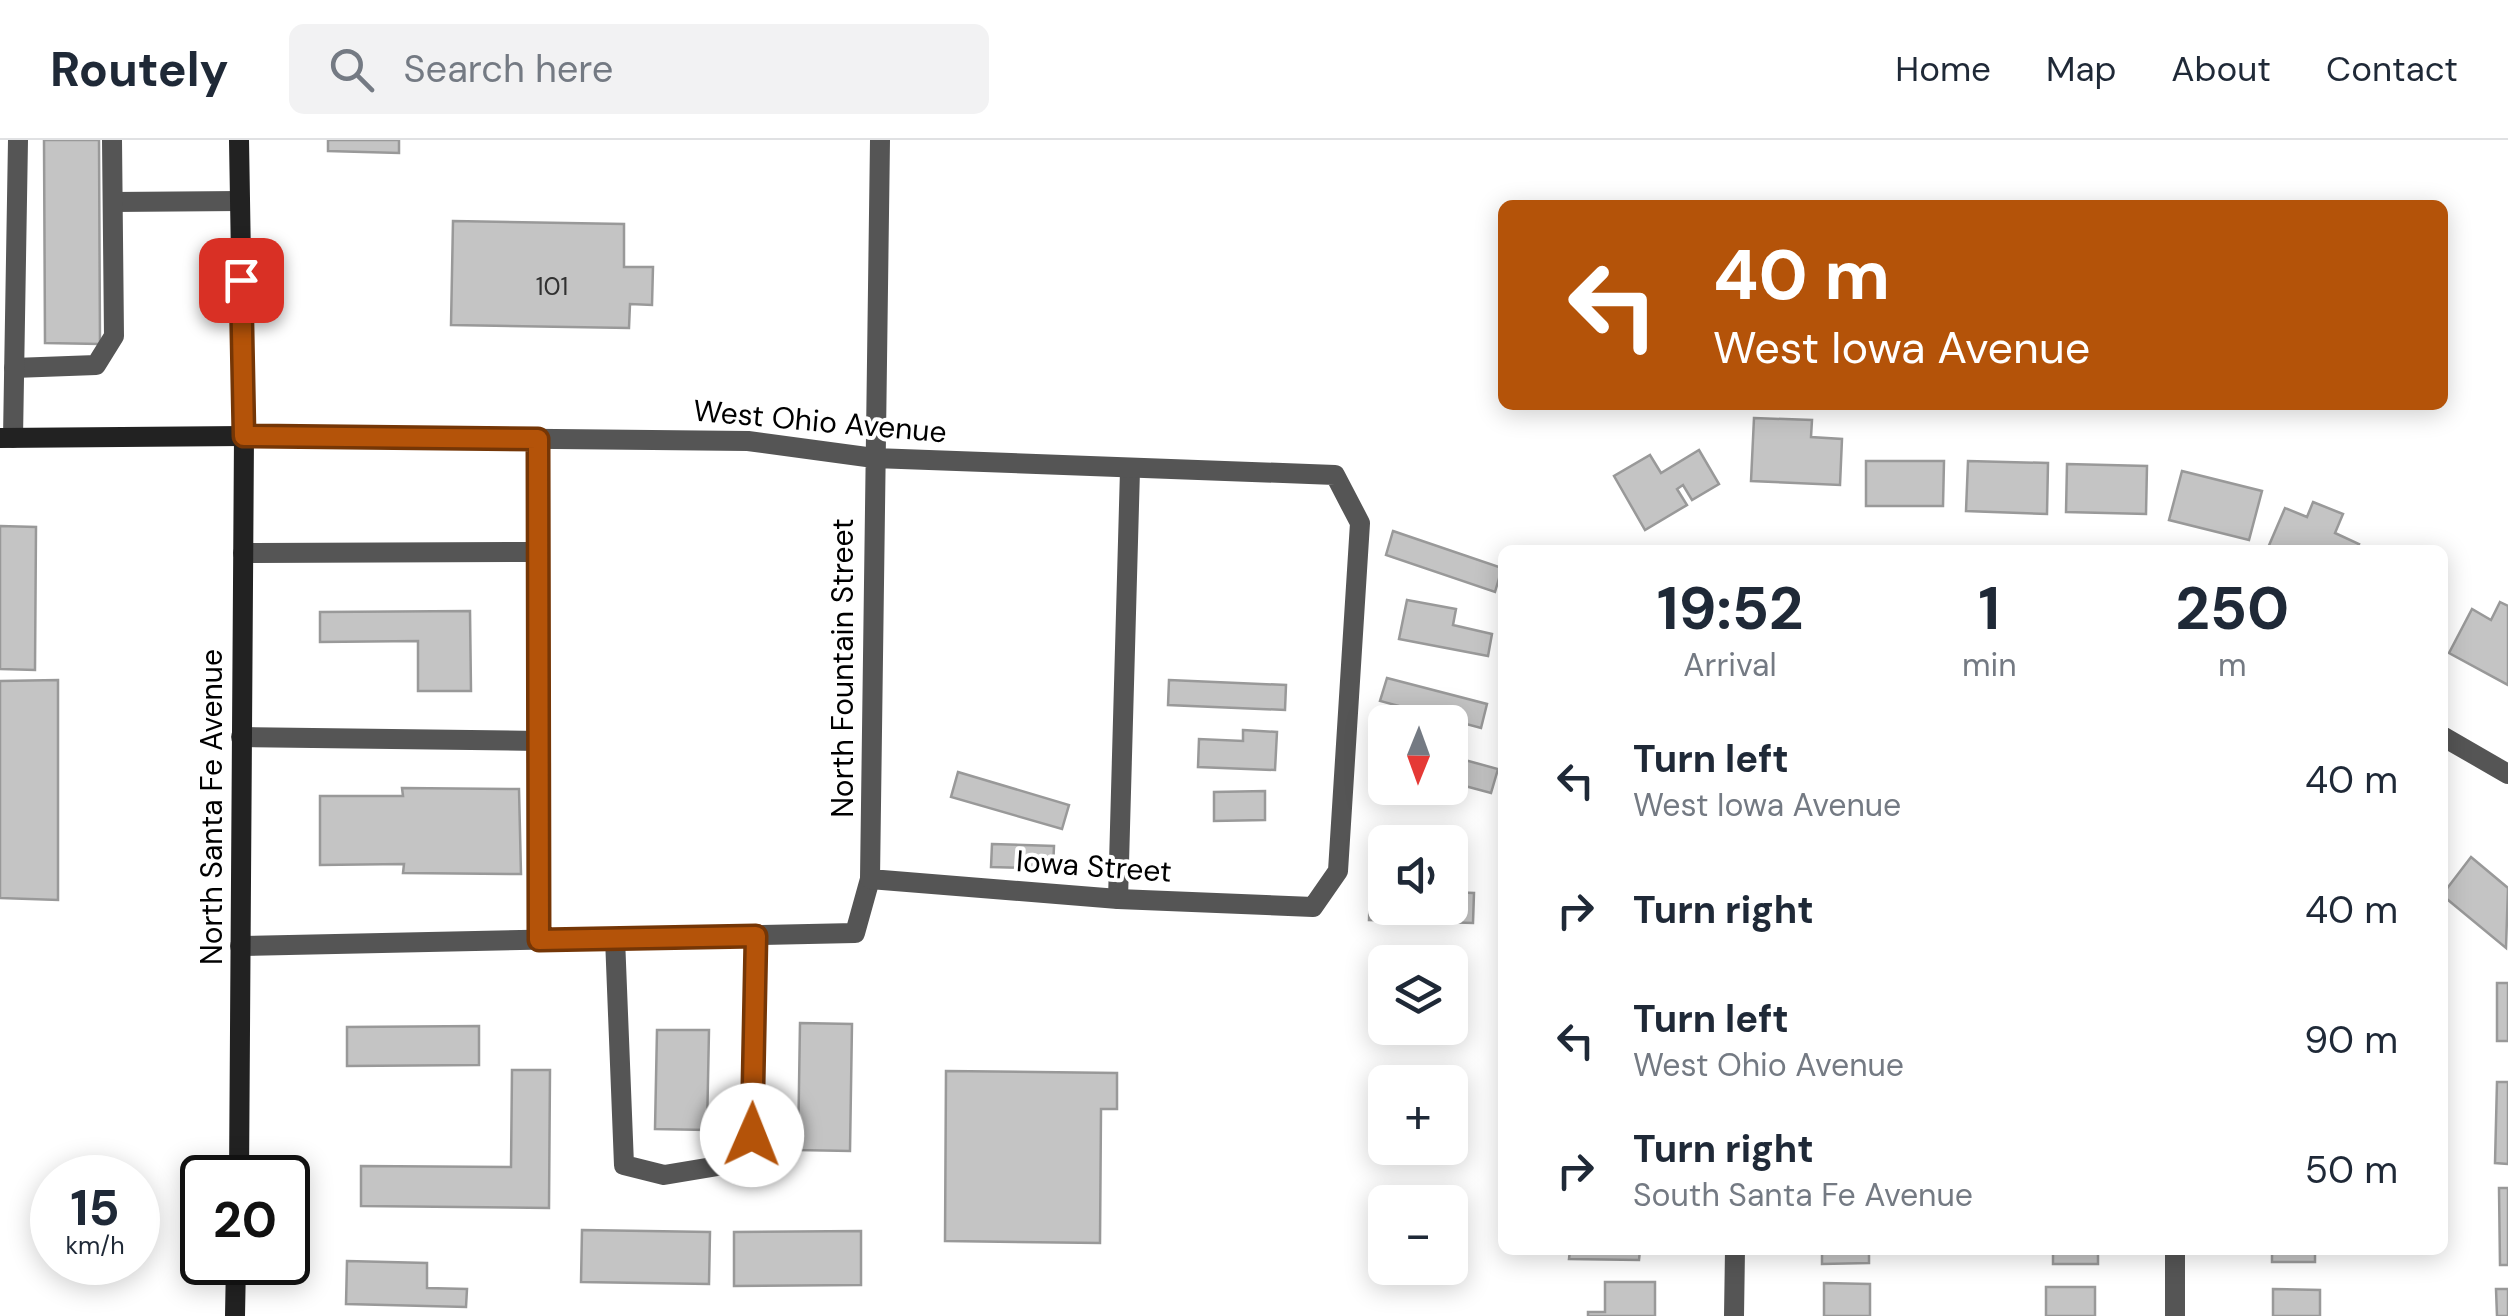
<!DOCTYPE html>
<meta charset="utf-8">
<style>
:root{--surface:#fff;--page:#f2f2f3;--text:#1f2937;--muted:#747a83;--line:#e0e1e3}
body{margin:0;font-family:"DM Sans",sans-serif;background:var(--page);color:var(--text);height:100vh;display:flex;flex-direction:column;font-size:38px;white-space:nowrap}
*{box-sizing:border-box;margin:0}
p{font-size:32px;color:var(--muted)}
.icon{flex:none;width:55px;height:55px;fill:none;stroke:currentColor;stroke-width:2;stroke-linecap:round;stroke-linejoin:round}
.map{position:relative;flex:1;overflow:hidden}
.sheet{position:absolute;left:1498px;top:405px;width:950px;height:710px;display:flex;flex-direction:column;background:var(--surface);border-radius:15px;box-shadow:0 5px 25px #0003}
.sheet>*{flex:none}
.guide{position:absolute;left:1498px;top:60px;width:950px;height:210px;border-radius:15px;box-shadow:0 5px 25px #0003;background:#b45309;color:#fff;overflow:hidden}
.needle{width:65px;rotate:181deg}
.fabs{position:absolute;left:1368px;top:565px;display:grid;gap:20px}
.fabs a{display:grid;place-items:center;width:100px;height:100px;border-radius:15px;background:var(--surface);box-shadow:0 5px 25px #0003;font-size:50px}
.speed{position:absolute;left:30px;top:1015px;display:flex;gap:20px;font-size:50px;font-weight:700;text-align:center}
.speed>*{display:grid;place-content:center;width:130px;height:130px;border-radius:50%;background:var(--surface);box-shadow:0 5px 25px #0003;line-height:1}
.speed small{font-size:25px;font-weight:400}
.speed .limit{border:5px solid #111;border-radius:15px;background:#fff;color:#111}
.pin{position:absolute;display:grid;place-items:center;width:85px;height:85px;color:#fff;margin:-42px;border-radius:20px;box-shadow:0 5px 15px #0006}
.me{position:absolute;width:110px;margin:-55px;rotate:1deg;stroke-linejoin:round;filter:drop-shadow(0 0 8px #0008)}
.turn{display:flex;align-items:center;gap:35px;height:210px;padding:0 50px;font-size:45px}
.turn .icon{width:130px;height:130px;stroke-width:2.5}
.turn b{display:block;font-size:70px;line-height:85px}
.eta{display:flex;justify-content:space-evenly;align-items:center;height:170px;text-align:center}
.eta b{font-size:60px;font-weight:700;line-height:70px}
ul{padding:0;list-style:none}
li{display:flex;align-items:center;gap:30px;height:130px;padding:0 50px}
li div{flex:1}
li b{display:block;font-size:38px}
li em{font-style:normal}
header{display:flex;align-items:center;gap:60px;box-sizing:border-box;height:140px;padding:0 50px;background:var(--surface);border-bottom:2px solid var(--line)}
header strong{font-size:48px}
nav{display:flex;gap:55px;margin-inline-start:auto;font-size:35px}
.search{width:700px;height:90px;background:var(--page);display:flex;align-items:center;gap:25px;box-sizing:border-box;padding:0 35px;border-radius:15px;color:var(--muted);font-size:38px}
.map>svg:first-child{display:block}
.building{fill:#c4c4c4;stroke:#999;stroke-width:2.5}
.lines{fill:none;stroke-linecap:round;stroke-linejoin:round}
.lane{stroke:#555;stroke-width:20}
.street{stroke:#555;stroke-width:20}
.secondary{stroke:#222;stroke-width:20}
.route-casing{stroke:#753606;stroke-width:25}
.route{stroke:#b45309;stroke-width:18}
.labels{text-anchor:middle;dominant-baseline:central;stroke-width:8;stroke-linejoin:round;paint-order:stroke}
.number-label{font-size:25px;fill:#313131}
.street-label{font-size:30px;fill:#000;stroke:#fff}
</style>
<header>
<strong>Routely</strong>
<div class="search"><svg class="icon" aria-label="search" viewBox="0 0 24 24"><circle cx="10" cy="10" r="6"/><path d="M15 15l6 6"/></svg>Search here</div>
<nav><a>Home</a><a>Map</a><a>About</a><a>Contact</a></nav>
</header>
<div class="map">
<svg width="2508" height="1176" viewBox="0 0 2508 1176">
<rect width="100%" height="100%" fill="#fff"/>
<!-- building -->
<g class="building">
<path d="M44,0H99L100,204L45,203Z"/>
<path d="M328,0H399V13L328,11Z"/>
<path d="M453,81L624,84V127H653L652,165L630,164L629,188L451,185Z"/>
<path d="M1754,278L1812,280L1811,297L1842,299L1840,345L1751,341Z"/>
<path d="M1699,310L1719,344L1692,360L1683,345L1677,349L1687,365L1645,390L1614,336L1650,315L1661,333Z"/>
<path d="M1866,321H1944L1943,366H1866Z"/>
<path d="M1968,321L2048,323L2047,374L1966,371Z"/>
<path d="M2067,324L2147,326L2146,374L2066,372Z"/>
<path d="M2182,331L2262,351L2249,400L2169,380Z"/>
<path d="M2313,362L2343,374L2335,393L2359,404L2356,410H2267L2285,368L2307,377Z"/>
<path d="M0,386L36,387L35,530L0,529Z"/>
<path d="M1393,391L1502,428L1495,452L1386,415Z"/>
<path d="M1407,460L1456,469L1453,485L1492,494L1488,516L1399,499Z"/>
<path d="M2500,462L2508,466V545L2449,513L2472,469L2491,480Z"/>
<path d="M470,471L471,551H418V501L320,502V472Z"/>
<path d="M1387,538L1487,564L1481,588L1380,561Z"/>
<path d="M58,540V760L0,758V541Z"/>
<path d="M1169,540L1286,545L1285,570L1168,565Z"/>
<path d="M1243,590L1277,592L1275,630L1198,627L1199,599L1243,601Z"/>
<path d="M1450,616L1498,629L1491,653L1450,642Z"/>
<path d="M958,632L1069,665L1062,689L951,657Z"/>
<path d="M402,648L519,649L521,734L403,733L404,724L320,725V656H403Z"/>
<path d="M1265,651V680L1214,681V652Z"/>
<path d="M992,704L1054,706L1053,729L991,727Z"/>
<path d="M2471,717L2508,748L2506,808L2442,755Z"/>
<path d="M1370,749L1385,750V768H1450V752L1474,753L1473,783L1369,780Z"/>
<rect x="2497" y="843" width="11" height="58"/>
<path d="M800,883L852,884L850,1011L798,1010Z"/>
<path d="M479,886V925L347,926V887Z"/>
<path d="M657,890H709L707,990L655,989Z"/>
<path d="M512,930H550L549,1068L361,1066V1026L511,1027Z"/>
<path d="M946,931L1117,933V969H1101L1100,1103L945,1101Z"/>
<path d="M2497,942H2508V1024L2495,1023Z"/>
<path d="M2499,1048H2508V1125H2500Z"/>
<path d="M582,1090L710,1092L709,1144L581,1142Z"/>
<path d="M861,1091V1145L734,1146V1092Z"/>
<path d="M1570,1110H1640L1639,1120L1569,1119Z"/>
<path d="M1822,1110H1869V1123L1822,1124Z"/>
<rect x="2053" y="1110" width="45" height="14"/>
<rect x="2272" y="1110" width="43" height="12"/>
<path d="M347,1121L427,1123V1148L467,1149L466,1167L346,1164Z"/>
<path d="M1605,1142H1655V1176H1588V1172H1605Z"/>
<path d="M1824,1143L1870,1144V1176H1824Z"/>
<rect x="2046" y="1147" width="49" height="29"/>
<path d="M2273,1149L2320,1150V1176H2273Z"/>
<path d="M2496,1149H2508V1176H2497Z"/>
</g>
<g class="lines">
<!-- lane -->
<g class="lane">
<path d="M113,62L240,61"/>
<path d="M14,228L96,225L114,196L112,0"/>
<path d="M13,298L18,0"/>
<path d="M538,299L539,800"/>
<path d="M243,413L538,412"/>
<path d="M241,597L539,601"/>
<path d="M1118,759L1130,330"/>
<path d="M615,798L624,1025L664,1035L724,1025L753,995L756,796"/>
<path d="M240,806L855,793L870,739"/>
</g>
<!-- street -->
<g class="street">
<path d="M244,296L748,301L874,318L1335,335L1360,383L1338,731L1313,767L1118,759L870,739L880,0"/>
<path d="M2442,596L2508,634"/>
<path d="M2175,1110V1176"/>
<path d="M1734,1176L1735,1110"/>
</g>
<!-- secondary -->
<g class="secondary">
<path d="M0,298L244,296"/>
<path d="M239,1038L244,296L239,0"/>
<path d="M235,1176L236,1122"/>
</g>
</g>
<g class="lines">
<!-- route casing -->
<g class="route-casing">
<path id="route" d="M241,140L244,296L538,299L539,800L756,796L752,995"/>
</g>
<!-- route -->
<use href="#route" class="route"/>
</g>
<g class="labels">
<!-- number labels -->
<g class="number-label">
<text x="552" y="146">101</text>
</g>
<!-- street labels -->
<g class="street-label">
<text transform="translate(820 281) rotate(5)">West Ohio Avenue</text>
<text transform="translate(842 528) rotate(-90)">North Fountain Street</text>
<text transform="translate(211 667) rotate(-90)">North Santa Fe Avenue</text>
<text transform="translate(1094 726) rotate(4)">Iowa Street</text>
</g>
</g>
</svg>
<div class="fabs">
<a><svg class="needle" viewBox="-14 -14 28 28"><path d="M0-13l5 13h-10z" fill="#e53935"/><path d="M0 13l5-13h-10z" fill="#747a83"/></svg></a>
<a><svg class="icon" aria-label="sound" viewBox="0 0 24 24"><path d="M4 9h4l5-4v14l-5-4H4zM17 9q2 3 0 6"/></svg></a>
<a><svg class="icon" aria-label="layers" viewBox="0 0 24 24"><path d="M12 4l9 5-9 5-9-5zM3 14l9 5 9-5"/></svg></a>
<a>+</a>
<a>−</a>
</div>
<div class="speed"><div>15<small>km/h</small></div><div class="limit">20</div></div>
<div class="pin" style="left:241px;top:140px;background:#d93025"><svg class="icon" aria-label="arrive" viewBox="0 0 24 24"><path d="M6 21V4h12l-3 4 3 4H6"/></svg></div>
<svg class="me" style="left:752px;top:995px" viewBox="-20 -20 40 40"><circle r="19" fill="#fff"/><path d="M0-13L10 11 0 6-10 11z" fill="#b45309"/></svg>
<div class="guide">
<div class="turn"><svg class="icon" aria-label="left" viewBox="0 0 24 24"><path d="M17 20v-9H6M10 6l-5 5 5 5"/></svg><div><b>40 m</b>West Iowa Avenue</div></div>
</div>
<section class="sheet">
<div class="eta">
<div><b>19:52</b><p>Arrival</p></div>
<div><b>1</b><p>min</p></div>
<div><b>250</b><p>m</p></div>
</div>
<ul>
<li><svg class="icon" aria-label="left" viewBox="0 0 24 24"><path d="M17 20v-9H6M10 6l-5 5 5 5"/></svg><div><b>Turn left</b><p>West Iowa Avenue</p></div><em>40 m</em></li>
<li><svg class="icon" aria-label="right" viewBox="0 0 24 24"><path d="M7 20v-9h11M14 6l5 5-5 5"/></svg><div><b>Turn right</b></div><em>40 m</em></li>
<li><svg class="icon" aria-label="left" viewBox="0 0 24 24"><path d="M17 20v-9H6M10 6l-5 5 5 5"/></svg><div><b>Turn left</b><p>West Ohio Avenue</p></div><em>90 m</em></li>
<li><svg class="icon" aria-label="right" viewBox="0 0 24 24"><path d="M7 20v-9h11M14 6l5 5-5 5"/></svg><div><b>Turn right</b><p>South Santa Fe Avenue</p></div><em>50 m</em></li>
</ul>
</section>
</div>
